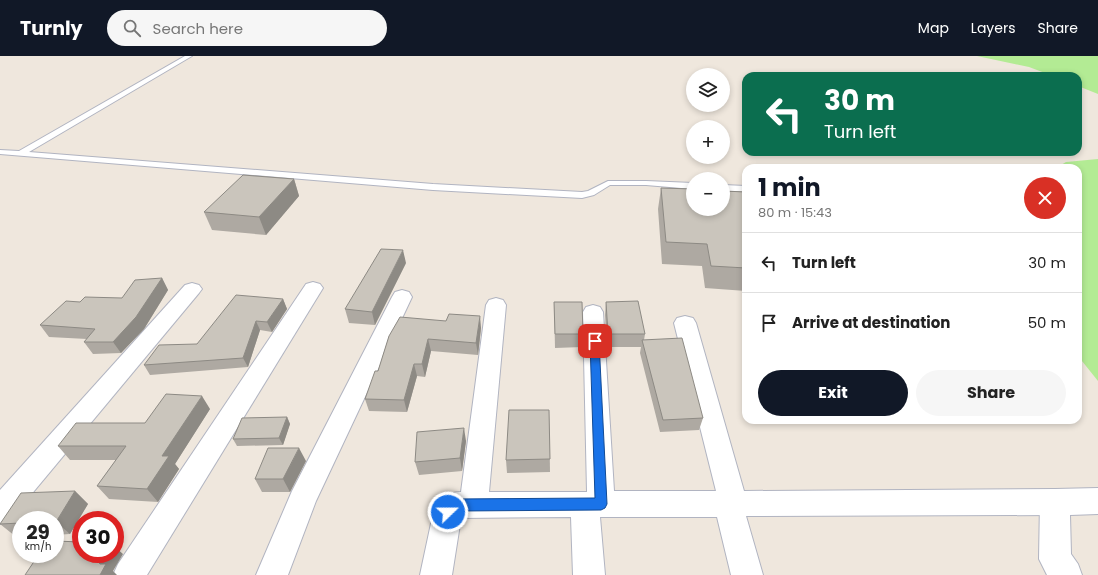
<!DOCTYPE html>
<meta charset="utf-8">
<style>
:root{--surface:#fff;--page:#f6f6f6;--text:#222;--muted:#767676;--line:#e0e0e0;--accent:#111827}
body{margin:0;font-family:Poppins,sans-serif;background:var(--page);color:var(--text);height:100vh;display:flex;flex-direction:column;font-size:15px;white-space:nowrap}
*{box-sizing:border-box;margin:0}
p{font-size:13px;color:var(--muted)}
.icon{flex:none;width:22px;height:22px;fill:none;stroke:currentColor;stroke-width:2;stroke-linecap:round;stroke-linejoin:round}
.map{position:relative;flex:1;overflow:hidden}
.sheet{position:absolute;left:742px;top:108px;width:340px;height:260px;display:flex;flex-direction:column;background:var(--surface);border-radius:12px;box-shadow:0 2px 6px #0003}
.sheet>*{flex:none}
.guide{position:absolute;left:742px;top:16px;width:340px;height:84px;border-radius:12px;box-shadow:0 2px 6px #0003;background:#0b6e4f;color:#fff;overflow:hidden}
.fabs{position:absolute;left:686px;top:12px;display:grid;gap:8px}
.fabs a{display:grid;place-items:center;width:44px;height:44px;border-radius:50%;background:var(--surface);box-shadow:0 2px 6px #0003;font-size:20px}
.speed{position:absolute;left:12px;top:455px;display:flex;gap:8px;font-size:20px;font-weight:700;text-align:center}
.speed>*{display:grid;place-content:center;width:52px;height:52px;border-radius:50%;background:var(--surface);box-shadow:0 2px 6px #0003;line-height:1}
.speed small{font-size:10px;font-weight:400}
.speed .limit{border:6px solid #d22;background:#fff;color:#111}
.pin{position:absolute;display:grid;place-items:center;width:34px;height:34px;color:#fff;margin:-17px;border-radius:8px;box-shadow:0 2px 6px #0006}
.me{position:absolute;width:44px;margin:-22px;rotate:68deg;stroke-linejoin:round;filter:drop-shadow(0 0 3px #0008)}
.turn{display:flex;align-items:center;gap:14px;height:84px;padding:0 16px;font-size:18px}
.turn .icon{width:52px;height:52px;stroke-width:2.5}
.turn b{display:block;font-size:28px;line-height:34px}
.round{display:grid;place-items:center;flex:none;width:42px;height:42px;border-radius:21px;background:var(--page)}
.summary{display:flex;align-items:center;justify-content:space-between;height:68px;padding:0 16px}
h1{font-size:24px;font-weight:700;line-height:30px;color:var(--accent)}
.button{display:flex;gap:8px;margin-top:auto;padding:8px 16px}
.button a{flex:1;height:46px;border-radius:24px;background:var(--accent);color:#fff;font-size:16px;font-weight:700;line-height:46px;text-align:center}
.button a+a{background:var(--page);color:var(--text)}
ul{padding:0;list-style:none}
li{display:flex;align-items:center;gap:12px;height:60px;padding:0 16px;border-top:1px solid var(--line)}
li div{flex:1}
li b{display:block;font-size:15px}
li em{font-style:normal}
header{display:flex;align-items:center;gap:24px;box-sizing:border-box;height:56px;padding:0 20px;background:var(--accent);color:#fff}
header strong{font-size:19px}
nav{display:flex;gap:22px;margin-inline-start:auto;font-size:14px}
.search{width:280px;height:36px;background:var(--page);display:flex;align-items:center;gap:10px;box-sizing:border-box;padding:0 14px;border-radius:22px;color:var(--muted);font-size:15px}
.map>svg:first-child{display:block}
.green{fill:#b3eb94}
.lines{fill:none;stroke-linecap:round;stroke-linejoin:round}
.lane-casing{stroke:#b1b4c1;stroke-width:2}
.street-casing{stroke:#b1b4c1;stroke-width:2}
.secondary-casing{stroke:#b1b4c1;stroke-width:2}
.lane{fill:#fff;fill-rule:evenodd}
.street{fill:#fff;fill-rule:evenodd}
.secondary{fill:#fff;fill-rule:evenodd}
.wall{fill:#aea9a2}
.shaded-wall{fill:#8d8a84}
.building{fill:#cac5bc;stroke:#8d8a84}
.route{fill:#1a73e8;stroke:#114b97}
</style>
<header>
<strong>Turnly</strong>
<div class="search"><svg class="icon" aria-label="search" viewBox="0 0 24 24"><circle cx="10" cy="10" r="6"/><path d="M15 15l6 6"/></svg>Search here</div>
<nav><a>Map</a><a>Layers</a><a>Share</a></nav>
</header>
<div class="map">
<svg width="1098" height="519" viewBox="0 0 1098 519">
<rect width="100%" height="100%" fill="#efe7dd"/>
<!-- green -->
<g class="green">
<path d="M977,0H1098V38L1078,30V20H1053L1029,11Z"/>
<path d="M1098,103V325L1078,300V112H1056L1066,106Z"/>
</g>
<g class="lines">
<!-- lane casing -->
<g class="lane-casing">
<g id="lane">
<path d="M185,0H192L29,96L433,128L582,136L588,135L608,125H646L693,127V133L646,129H610L594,139L582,142L433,134L0,98V94L19,95Z"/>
<path d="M723,129L746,130V136L723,135Z"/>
</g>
</g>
<!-- street casing -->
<g class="street-casing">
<g id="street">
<path d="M313,226L320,228L323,232L147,519H113L118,508L306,228Z"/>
<path d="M192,227L199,229L202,233L199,237L10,464L0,468V434L185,229Z"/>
<path d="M402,234L409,236L412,241L316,445L288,519H256L292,435L392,241L395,236Z"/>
<path d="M496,242L503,244L506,249L489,436H587L583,256L586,251L593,249L600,251L603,256L614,435H716L674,267L677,262L685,260L693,262L696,267L744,435L1055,433L1065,437L1069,446L1065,455L1055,459L746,460L763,519H731L717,461H600L605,519H573L571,461L461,462L452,519H420L433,458C439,445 446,436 461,436L486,249L489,244Z"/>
</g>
</g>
<!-- secondary casing -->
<g class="secondary-casing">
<path id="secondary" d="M1098,432V458L1070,459L1071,498L1078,508L1082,519H1047L1039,503L1040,446L1045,437L1055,433Z"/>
</g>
<!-- lane -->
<use href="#lane" class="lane"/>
<!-- street -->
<use href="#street" class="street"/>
<!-- secondary -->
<use href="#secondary" class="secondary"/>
</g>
<!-- wall -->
<g class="wall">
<path d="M294,123L299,140L266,179L212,174L204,156Z"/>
<path d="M661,132L746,136V235L705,232L702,210L662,208L658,153Z"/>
<path d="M406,207L375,269L349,267L345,253Z"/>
<path d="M162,222L168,234L144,273L121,297L93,298L84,286L87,283L49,281L40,269L80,246L122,242Z"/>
<path d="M283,243L287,253L272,276L260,274L248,311L150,319L144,309L197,288Z"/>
<path d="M554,246L583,278L582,291L555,292Z"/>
<path d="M606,246L645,278L644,284L703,362L699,374L660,376L640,297L641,291H607L605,259Z"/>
<path d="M481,272L478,299L431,295L425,321L417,320L407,356L369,355L365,343L378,315L389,280Z"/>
<path d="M210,353L175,408L179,413L158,446L109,443L97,430L116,404H70L58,390Z"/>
<path d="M549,354L550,416L507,417L506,404Z"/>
<path d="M287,361L290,368L283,389L237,390L233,383Z"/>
<path d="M466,385L462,415L419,419L415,406Z"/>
<path d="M306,405L290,436H262L255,423Z"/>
<path d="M75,435L88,448L70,478L55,479V464H21V480H15L0,468Z"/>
</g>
<!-- shaded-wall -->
<g class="shaded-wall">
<path d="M294,123L299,140L266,179L259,161Z"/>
<path d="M403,194L406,207L375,269L372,256Z"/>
<path d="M162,222L168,234L144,273L121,297L113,286Z"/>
<path d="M283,243L287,253L272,276L267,266Z"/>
<path d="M480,260L481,272L478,299L476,287Z"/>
<path d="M256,265L260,274L248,311L243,302Z"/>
<path d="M428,283L431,295L425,321L422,308Z"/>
<path d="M414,308L417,320L407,356L404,344Z"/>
<path d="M202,340L210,353L175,408L179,413L158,446L147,433L162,400Z"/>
<path d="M287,361L290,368L283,389L279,382Z"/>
<path d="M464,372L466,385L462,415L460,402Z"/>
<path d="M299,392L306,405L290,436L283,423Z"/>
<path d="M75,435L88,448L70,478L56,466Z"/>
<path d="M115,491L123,498L113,515L117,519H100V508L98,506L103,498H115Z"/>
</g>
<!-- building -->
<g class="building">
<path d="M243,119L294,123L259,161L204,156Z"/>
<path d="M661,132L693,133V153H723V135L746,136V212L711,210L707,188L666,186Z"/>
<path d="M381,193L403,194L372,256L345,253Z"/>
<path d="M162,222L136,261L113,286H84L95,273L40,269L66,245L80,246L85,241L122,242L135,224Z"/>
<path d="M236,239L283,243L267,266L256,265L243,302L144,309L159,289L197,288Z"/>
<path d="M638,245L645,278H608L606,246Z"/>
<path d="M554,246H582L583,278H555Z"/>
<path d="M449,258L480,260L476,287L428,283L422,308H414L404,344L365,343L375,315H378L389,280L400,261L446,265Z"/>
<path d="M682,282L703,362L663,364L642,284Z"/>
<path d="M166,338L202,340L162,400H169L147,433L97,430L126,390H58L76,367H145Z"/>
<path d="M509,354H549L550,403L506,404Z"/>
<path d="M287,361L279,382L233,383L242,362Z"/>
<path d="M464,372L460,402L415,406L417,376Z"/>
<path d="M268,392H299L283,423H255Z"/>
<path d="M75,435L56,466H55V464H21V467L0,468L21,437Z"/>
<path d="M55,485L81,486V498H103L98,506L100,508H106L100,519H25L39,498H55Z"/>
</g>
<!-- route -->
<path class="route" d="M595,282L599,285L607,448L605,452L601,454L459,455L448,461L444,460L442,456L444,452L457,443L595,442L590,285Z"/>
</svg>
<div class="fabs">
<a><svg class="icon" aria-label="layers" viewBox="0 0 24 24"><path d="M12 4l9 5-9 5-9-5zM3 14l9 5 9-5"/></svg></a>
<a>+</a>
<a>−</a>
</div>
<div class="speed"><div>29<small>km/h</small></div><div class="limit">30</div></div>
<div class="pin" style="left:595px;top:285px;background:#d93025"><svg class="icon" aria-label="arrive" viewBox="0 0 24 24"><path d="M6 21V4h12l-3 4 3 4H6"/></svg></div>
<svg class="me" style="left:448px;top:456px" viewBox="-20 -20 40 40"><circle r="17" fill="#1a73e8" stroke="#fff" stroke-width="3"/><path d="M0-11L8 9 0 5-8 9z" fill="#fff"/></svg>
<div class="guide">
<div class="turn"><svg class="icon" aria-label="left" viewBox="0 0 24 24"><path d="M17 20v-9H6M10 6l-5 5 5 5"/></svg><div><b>30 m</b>Turn left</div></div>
</div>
<section class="sheet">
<div class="summary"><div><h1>1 min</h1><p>80 m · 15:43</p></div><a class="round" style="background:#d93025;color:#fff"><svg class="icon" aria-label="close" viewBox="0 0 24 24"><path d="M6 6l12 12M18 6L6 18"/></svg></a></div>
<ul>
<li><svg class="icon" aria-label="left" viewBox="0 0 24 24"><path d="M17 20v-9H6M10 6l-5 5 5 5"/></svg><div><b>Turn left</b></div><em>30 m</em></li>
<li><svg class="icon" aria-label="arrive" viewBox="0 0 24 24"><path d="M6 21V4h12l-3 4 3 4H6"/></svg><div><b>Arrive at destination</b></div><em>50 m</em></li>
</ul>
<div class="button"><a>Exit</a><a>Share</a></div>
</section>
</div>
